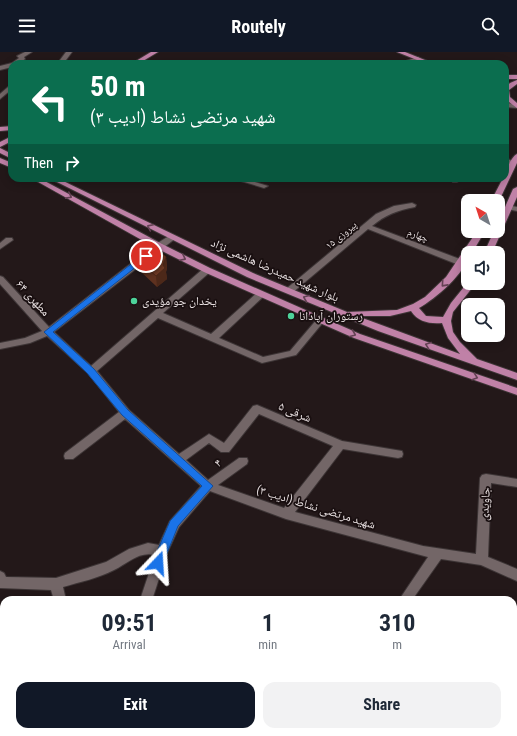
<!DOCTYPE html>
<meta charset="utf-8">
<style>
:root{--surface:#fff;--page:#f2f2f3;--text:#1f2937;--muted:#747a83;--accent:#111827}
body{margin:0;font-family:"Roboto Condensed","Noto Naskh Arabic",sans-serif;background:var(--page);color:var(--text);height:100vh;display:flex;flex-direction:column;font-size:15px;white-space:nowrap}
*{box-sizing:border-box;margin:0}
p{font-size:13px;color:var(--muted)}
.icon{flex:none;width:22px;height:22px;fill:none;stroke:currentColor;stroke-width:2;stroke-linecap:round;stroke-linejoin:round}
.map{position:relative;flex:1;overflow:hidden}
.panel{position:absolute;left:0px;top:544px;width:517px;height:140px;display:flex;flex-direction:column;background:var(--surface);border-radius:12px 12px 0 0;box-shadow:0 2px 10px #0003}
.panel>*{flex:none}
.guide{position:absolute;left:8px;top:8px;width:501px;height:122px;border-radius:12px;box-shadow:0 2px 10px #0003;background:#0b6e4f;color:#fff;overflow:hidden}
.needle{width:26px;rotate:321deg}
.controls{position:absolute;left:461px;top:142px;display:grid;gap:8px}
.controls a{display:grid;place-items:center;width:44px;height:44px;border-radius:8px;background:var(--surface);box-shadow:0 2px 10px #0003;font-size:20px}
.pin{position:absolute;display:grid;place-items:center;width:34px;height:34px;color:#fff;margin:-17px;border:2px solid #fff;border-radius:50%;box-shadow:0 1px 4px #0007}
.me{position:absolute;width:44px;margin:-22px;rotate:20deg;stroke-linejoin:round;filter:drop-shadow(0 0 3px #0008)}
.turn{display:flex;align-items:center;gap:14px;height:84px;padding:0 16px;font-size:18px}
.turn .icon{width:52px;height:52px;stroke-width:2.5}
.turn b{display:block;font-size:28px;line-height:34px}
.then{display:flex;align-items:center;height:38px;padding:0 16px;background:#0003;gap:8px;font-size:15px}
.eta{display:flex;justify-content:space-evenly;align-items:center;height:68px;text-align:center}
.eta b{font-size:24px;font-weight:700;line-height:28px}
.primary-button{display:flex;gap:8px;margin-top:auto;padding:8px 16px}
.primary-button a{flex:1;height:46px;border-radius:12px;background:var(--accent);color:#fff;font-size:16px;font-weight:700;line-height:46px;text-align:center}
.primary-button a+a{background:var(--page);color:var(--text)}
header{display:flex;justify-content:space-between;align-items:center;height:52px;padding:0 16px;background:var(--accent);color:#fff;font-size:18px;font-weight:700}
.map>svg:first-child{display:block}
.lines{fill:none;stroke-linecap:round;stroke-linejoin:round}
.minor-casing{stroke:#3d3536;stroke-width:2}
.major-casing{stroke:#3d3536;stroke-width:2}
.minor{fill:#736667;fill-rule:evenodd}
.major{fill:#c081a7;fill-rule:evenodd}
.wall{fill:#5e311f}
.shaded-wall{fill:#4c2819}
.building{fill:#6d3924;stroke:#4c2819}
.oneway{stroke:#644254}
.route{fill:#1a73e8;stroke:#114b97}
.poi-dot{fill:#4dd39a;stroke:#190f10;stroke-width:1.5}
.labels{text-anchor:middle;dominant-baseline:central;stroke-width:3.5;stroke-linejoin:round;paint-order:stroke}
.far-street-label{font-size:10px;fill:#e9e1e2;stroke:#190f10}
.street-label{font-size:12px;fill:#e9e1e2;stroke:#190f10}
.poi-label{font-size:12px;fill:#e9e1e2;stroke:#190f10;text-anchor:start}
</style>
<header><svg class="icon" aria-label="menu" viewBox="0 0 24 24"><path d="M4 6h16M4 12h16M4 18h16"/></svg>Routely<svg class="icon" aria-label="search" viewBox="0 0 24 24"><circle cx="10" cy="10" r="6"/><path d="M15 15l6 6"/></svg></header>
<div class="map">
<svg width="517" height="684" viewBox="0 0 517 684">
<rect width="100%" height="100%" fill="#231819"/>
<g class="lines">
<!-- minor casing -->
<g class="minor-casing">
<g id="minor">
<path d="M25,0H32L24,5L25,7L18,12H12V15L0,18V14L12,11L19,6L17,4Z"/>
<path d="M66,0H72L63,12H57Z"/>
<path d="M418,5L421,7L420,8L406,12H397Z"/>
<path d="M8,35H12V37L0,47V42Z"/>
<path d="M505,51L517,52V56L505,55Z"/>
<path d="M505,106L515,110L512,112L505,110Z"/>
<path d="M231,126H242L268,134L264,136Z"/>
<path d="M456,126H464L457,130H453L452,129Z"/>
<path d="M412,151L416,153L415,155C398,158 385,163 372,174L465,209V213H459L368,177L292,241H286V237L376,162L394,154Z"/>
<path d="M506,153L517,155V159L506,157Z"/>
<path d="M169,184H175L176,186L54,280L91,314L204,216H207L211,218L210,220L163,261L211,282L258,240H264L265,242L264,244L219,286L263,305L290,299L318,266H324L325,268L296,303L262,311L158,266L97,319L129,358L179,402L209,382L224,391L253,354L257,353L342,389L402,399L403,402L402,405L398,406L343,397L295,460L423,494L476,502L480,426L482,423L486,422L517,427V435L491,431L488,505L517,517V529L481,513L441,507L412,548H399L428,505L286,467L210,439L179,475L168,499L152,548H140L155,503C139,499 128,511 114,518C99,526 80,530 63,535L66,548H54L51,538L0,536V519L4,521L6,525L56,526L106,510L129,497L148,491L159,493L170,469L201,434L125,367L73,407H65L64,404L65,401L119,360L88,321L47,284L30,291L0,297V291L25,286L42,279L0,232V224L3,225L49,275L156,192ZM259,362L333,394L284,456L218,433L247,412L248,409L247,406H239L208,428L186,408L209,391L221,400H229Z"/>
<path d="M6,186H12L13,188L0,197V191Z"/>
<path d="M4,597V611L0,613V599Z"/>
<path d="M92,680H107L106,684H91Z"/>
<path d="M328,680H343L342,684H327Z"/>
<rect x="441" y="680" width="14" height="4"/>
</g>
</g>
<!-- major casing -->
<g class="major-casing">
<g id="major">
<path d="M151,0H158L138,12H131Z"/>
<path d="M397,0H405L435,12H427Z"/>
<rect x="505" y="23" width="12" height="4"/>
<path d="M517,28V32L509,38L510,45L517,51V56L505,47V36L510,31Z"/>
<path d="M12,74V78L0,79V75Z"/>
<path d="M12,84V89L0,95V90Z"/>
<path d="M0,96L12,102V107L0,101Z"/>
<path d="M517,102V111L499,149H491L503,126H505C505,119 511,105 517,102Z"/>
<path d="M0,106L12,111V116L0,111Z"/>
<path d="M31,126H39L162,192L210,216L360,282L517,336V343L354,286L204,220L156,196Z"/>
<path d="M49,126H57L253,221L347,260L397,258L413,252L425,245L446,225L477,179H485L472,201H468C468,220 435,247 419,256L426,264L443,265L451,251L468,230L476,231L453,260L451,269L453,280L460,290L477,307L517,321V328L378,279L247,225ZM411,259C418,270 430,272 442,271L448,286L460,302L357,264H390Z"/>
<path d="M517,135V145L492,201H484L494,179H498V171L513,137Z"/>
</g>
</g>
<!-- minor -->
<use href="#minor" class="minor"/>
<!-- major -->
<use href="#major" class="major"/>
</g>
<!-- wall -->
<path class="wall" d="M166,205L167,216L166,220L167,227L157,235L140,219L138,208Z"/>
<!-- shaded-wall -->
<path class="shaded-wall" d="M166,205L167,216L166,220L167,227L157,235L156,224Z"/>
<!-- building -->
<path class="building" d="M155,200L162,201L166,205L163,213L165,216L156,224L138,208L146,201Z"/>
<!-- one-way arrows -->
<defs><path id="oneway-chevron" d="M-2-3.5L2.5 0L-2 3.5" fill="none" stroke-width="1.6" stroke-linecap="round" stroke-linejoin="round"/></defs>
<g class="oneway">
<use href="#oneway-chevron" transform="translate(69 144) rotate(28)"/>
<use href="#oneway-chevron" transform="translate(150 175) rotate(-154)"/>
<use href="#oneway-chevron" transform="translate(183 206) rotate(26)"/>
<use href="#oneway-chevron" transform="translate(444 232) rotate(132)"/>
<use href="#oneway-chevron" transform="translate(306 246) rotate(-158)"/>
<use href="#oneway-chevron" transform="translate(353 282) rotate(23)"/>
<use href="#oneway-chevron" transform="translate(428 293) rotate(-160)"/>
<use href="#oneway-chevron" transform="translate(475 325) rotate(19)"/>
</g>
<!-- route -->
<path class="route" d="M144,202L150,204L53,280L94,317L128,358L213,434L178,474L162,514L158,516L154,514L152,511L170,469L202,434L122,363L87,321L44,280Z"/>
<!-- markers -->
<g class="poi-dot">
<circle cx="134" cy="249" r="4"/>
<circle cx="291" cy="264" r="4"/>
</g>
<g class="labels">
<!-- far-street labels -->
<g class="far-street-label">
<text transform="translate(341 183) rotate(-40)">پیروزی ۱۵</text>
<text transform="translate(418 183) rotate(21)">چهارم</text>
</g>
<!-- street labels -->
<g class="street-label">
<text transform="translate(275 218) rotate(24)">بلوار شهید حمیدرضا هاشمی نژاد</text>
<text transform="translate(33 246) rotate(48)">مطهری ۶۴</text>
<text transform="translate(295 360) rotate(23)">۵ شرقی</text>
<text transform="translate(218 411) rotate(-35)">۴</text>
<text transform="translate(485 452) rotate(-87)">جاویدی</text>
<text transform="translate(316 455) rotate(17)">شهید مرتضی نشاط (ادیب ۳)</text>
</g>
<!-- poi labels -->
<g class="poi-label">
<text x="142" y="249">یخدان جو مؤیدی</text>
<text x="299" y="264">رستوران آپادانا</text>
</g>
</g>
</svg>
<div class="controls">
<a><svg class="needle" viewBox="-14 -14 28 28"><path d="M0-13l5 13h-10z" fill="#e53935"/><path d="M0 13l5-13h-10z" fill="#747a83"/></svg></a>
<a><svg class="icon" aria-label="sound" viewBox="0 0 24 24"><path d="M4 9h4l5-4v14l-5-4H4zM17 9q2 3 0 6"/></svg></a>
<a><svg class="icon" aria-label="search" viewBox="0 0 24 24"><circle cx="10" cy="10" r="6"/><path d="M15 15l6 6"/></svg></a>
</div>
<div class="pin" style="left:146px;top:204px;background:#d93025"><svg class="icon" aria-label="arrive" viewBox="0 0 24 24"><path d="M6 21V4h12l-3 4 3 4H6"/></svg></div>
<svg class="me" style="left:158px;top:511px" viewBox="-20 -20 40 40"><path d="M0-17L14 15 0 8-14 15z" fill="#1a73e8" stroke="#fff" stroke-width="4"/></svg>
<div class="guide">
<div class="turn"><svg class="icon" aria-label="left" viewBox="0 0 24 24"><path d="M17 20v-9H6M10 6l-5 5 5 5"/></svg><div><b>50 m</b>شهید مرتضی نشاط (ادیب ۳)</div></div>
<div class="then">Then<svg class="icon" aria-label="right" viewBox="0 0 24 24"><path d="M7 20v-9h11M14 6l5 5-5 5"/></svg></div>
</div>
<section class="panel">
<div class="eta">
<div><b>09:51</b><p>Arrival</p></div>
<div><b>1</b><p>min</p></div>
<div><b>310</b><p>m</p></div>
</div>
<div class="primary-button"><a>Exit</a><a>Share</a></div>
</section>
</div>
